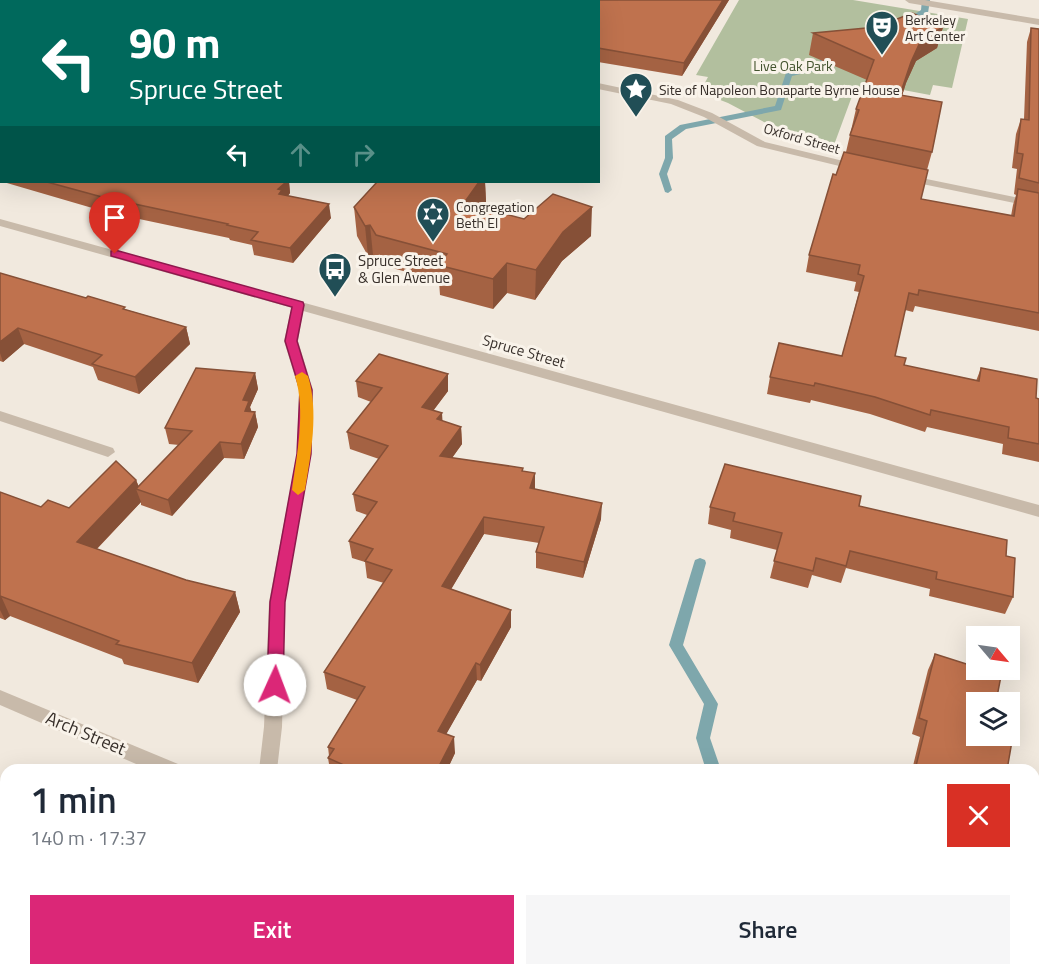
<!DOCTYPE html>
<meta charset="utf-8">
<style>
:root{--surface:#fff;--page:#f6f6f7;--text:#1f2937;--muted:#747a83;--accent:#db2777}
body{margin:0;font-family:"Titillium Web",sans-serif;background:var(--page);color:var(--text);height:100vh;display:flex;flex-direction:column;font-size:22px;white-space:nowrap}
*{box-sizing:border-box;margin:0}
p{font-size:20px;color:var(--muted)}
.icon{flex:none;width:33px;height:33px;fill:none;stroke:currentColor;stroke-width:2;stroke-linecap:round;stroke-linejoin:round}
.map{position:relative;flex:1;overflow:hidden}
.panel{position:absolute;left:0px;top:764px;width:1040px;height:212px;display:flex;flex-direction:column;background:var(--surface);border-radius:18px 18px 0 0;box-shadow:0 6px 24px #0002}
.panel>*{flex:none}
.top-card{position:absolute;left:0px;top:0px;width:600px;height:183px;box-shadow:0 6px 24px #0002;background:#00695c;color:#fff;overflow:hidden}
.needle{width:39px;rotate:119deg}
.tools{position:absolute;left:966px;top:626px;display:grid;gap:12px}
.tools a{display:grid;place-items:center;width:54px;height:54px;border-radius:0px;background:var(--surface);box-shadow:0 6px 24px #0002;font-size:30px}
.pin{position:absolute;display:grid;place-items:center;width:51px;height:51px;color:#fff;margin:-62px -26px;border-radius:50% 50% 50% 0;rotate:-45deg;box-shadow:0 0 6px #0007}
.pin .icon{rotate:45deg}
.me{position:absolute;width:66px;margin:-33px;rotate:2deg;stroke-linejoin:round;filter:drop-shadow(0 0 4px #0008)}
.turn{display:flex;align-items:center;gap:21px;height:126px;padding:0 30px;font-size:27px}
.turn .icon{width:78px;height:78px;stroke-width:2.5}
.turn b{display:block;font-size:42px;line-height:51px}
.lanes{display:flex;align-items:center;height:57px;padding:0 30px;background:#0003;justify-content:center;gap:30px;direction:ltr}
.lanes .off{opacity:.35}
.round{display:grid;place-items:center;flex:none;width:63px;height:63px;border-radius:0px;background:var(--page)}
.summary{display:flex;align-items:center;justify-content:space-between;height:102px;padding:0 30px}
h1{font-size:36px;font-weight:600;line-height:45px}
.button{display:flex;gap:12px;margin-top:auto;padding:12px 30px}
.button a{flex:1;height:69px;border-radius:0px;background:var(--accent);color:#fff;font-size:24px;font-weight:600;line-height:69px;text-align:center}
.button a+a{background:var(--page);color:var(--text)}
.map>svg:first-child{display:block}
.green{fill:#b2bf9e}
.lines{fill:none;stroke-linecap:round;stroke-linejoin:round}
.stream{fill:#7ea7ac;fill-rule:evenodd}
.service{fill:#c8baaa;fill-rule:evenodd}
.minor{fill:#c8baaa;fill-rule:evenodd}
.tertiary{fill:#c8baaa;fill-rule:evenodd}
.wall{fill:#a46243}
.shaded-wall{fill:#865037}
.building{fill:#bf724e;stroke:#865037;stroke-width:1.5}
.route{fill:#db2777;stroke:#8e194d;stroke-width:1.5}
.slow{fill:#f59e0b}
.labels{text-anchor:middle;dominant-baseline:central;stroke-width:6;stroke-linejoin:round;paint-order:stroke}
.far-poi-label{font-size:14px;fill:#362e29;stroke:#f9f3ea;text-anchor:start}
.far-park-label{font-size:14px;fill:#43532e;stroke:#f9f3ea}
.far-street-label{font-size:14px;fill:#362e29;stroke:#f9f3ea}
.poi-label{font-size:15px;fill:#362e29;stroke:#f9f3ea;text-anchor:start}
.street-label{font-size:15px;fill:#362e29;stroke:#f9f3ea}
.near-street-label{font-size:18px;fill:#362e29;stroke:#f9f3ea}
</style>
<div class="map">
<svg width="1039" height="974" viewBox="0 0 1039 974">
<rect width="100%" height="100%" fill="#f1e9de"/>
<!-- green -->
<path class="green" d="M739,0H853L968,19L952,88L933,85L930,95L898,89L895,95L855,88L834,145L785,133L728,103L700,92L708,77L696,75Z"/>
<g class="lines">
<!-- stream -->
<g class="stream">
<path d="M922,0H930L928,13L909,26H903V22L921,10Z"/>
<path d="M830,49L837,51L822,69L792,76L781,110L686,129L672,139L673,158L667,174L672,190L668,193L665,192L659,174L665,158V136L680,125L775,106L786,73L816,65Z"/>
<path d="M700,558L705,560L706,563L683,645L718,704L710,738L721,770H706L696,738L704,704L669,645L694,563L695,560Z"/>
<path d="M534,969H550L548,974H532Z"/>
</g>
<!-- service -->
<path class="service" d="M0,411L113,448L115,452L108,457L0,421Z"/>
<!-- minor -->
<g class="minor">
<path d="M905,0H925L1039,19V25L909,3Z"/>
<path d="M598,83L678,100L712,113L765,142L864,166L865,168L860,171L757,146L704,117L671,104L598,89Z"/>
<path d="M907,175L1039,202V208L903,180L901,178Z"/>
<path d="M298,301L304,305L298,341L313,390L311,454L285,602L282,727L277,770H259L264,727L269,602L297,454L299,390L284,341L292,305Z"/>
<path d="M0,690L178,764L180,770H150L0,705Z"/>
<path d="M204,969H227L224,974H202Z"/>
</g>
<!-- tertiary -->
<path class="tertiary" d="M0,219L1039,505V517L0,226Z"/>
</g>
<!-- wall -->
<g class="wall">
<path d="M0,0H729L682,76L598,62V2H2V182H289L290,193L288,196L331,218L293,263L254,255L252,245L230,240L229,238L106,212L0,181Z"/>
<path d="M943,27L937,48L916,61L906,83L902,96L932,152L927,170L921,199L1011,216L1013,205L1016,195L1014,194L1017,169L1012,168L1016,134L1021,119H1024L1027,42L1031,28L1039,29V331L915,306L913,312L905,310L895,356L904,365L976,381L981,368L1036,398L1039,399V462L1002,454L1003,444L927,427L925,432L870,414L811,400L810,403L767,394L770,377L842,356L859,292L854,291L856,282L806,272L809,255L836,175L846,152L856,109L867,80L809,55L813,33Z"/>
<path d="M377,182H485L486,202L482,208L591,236L562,261L535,300L507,293L493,309L440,295L439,281L378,264L373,255L368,256L357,236L354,207Z"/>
<path d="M0,273L186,327L190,344L139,394L98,380L93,367L24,344L3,362L0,361Z"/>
<path d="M255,373L258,389L250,407L251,411L255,412L258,427L244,459L224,458L172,516L141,505V502L97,549L186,580L235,592L240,612L198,683L124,664L122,659L10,616L5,620L0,618V492L41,507L69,508L136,480L139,487L179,445L169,444L165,428Z"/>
<path d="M356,381L448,391L433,411L442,413V421L461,427L462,444L452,458L523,471L535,489L601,519L583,578L536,568V552L539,543L484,534L451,589L511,627L481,681L477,680L446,734L455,753L447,770H330L328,758L329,756L328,747L357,700L327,689L324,672L384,583L367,578L365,562L352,558L349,541L367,515L356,511L353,494L379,459L350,449L347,432L371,402L358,397Z"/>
<path d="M859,506L1006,556L1013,597L1005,614L929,596L930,589L846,568L841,583L812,575L808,588L770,578L777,550L730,538L731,530L708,524L710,507Z"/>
<path d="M935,654L976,702L1007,770H912L920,737L912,734L928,670Z"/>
<path d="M844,969H927L926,974H842Z"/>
</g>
<!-- shaded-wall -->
<g class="shaded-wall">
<path d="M723,0H729L682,76L684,63Z"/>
<path d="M943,27L937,48L916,61L906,83L895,118L900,95L911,62L921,40Z"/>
<path d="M286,182H289L290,193L284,200L285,205L278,189Z"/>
<path d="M479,182H485L486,202L465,232L464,203Z"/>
<path d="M329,204L331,218L293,263L290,248Z"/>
<path d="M592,207L591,236L562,261L535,300L536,270L563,232Z"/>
<path d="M370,225L373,255L368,256L365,226Z"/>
<path d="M507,263V293L493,309V279Z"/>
<path d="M186,327L190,344L139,394L135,377Z"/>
<path d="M18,328L24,344L3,362L0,353V342Z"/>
<path d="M255,373L258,389L250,407L253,416L255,412L258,427L244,459L241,444L243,400Z"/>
<path d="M448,374V391L423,424L422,407Z"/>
<path d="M442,413L443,430L437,419Z"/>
<path d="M461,427L462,444L441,473L440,456Z"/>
<path d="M220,442L224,458L172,516L168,500Z"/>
<path d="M535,473V490L530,488Z"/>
<path d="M136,480L140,490L136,489L141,502L85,561L77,542Z"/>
<path d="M602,503L601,519L583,578L584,562Z"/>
<path d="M484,517V534L443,603L442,586Z"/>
<path d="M235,592L240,612L198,683L192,663Z"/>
<path d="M0,596H1L10,616L5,620L0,610Z"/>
<path d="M511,610V627L481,681L480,665Z"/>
<path d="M476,663L477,680L439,747L438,731Z"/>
<path d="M454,737L455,753L447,770H437Z"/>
<path d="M129,969H149L146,974H126Z"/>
<path d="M376,969H386L384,974H374Z"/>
</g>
<!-- building -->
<g class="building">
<path d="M0,0H723L684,63L598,48V2H2V169L0,168Z"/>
<path d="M912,13L943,27L921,40L911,62L900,95L942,102L932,152L850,135L859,110L856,109L874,60L813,33L877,27Z"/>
<path d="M1031,28L1039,29V183L1019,178L1023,154L1017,153L1021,119L1029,120Z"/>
<path d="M844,152L928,170L921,199L1014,216L1018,189L1039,193V313L919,290L918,295L909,293L895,356L906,358L904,365L979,381L981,368L1037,379L1036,398L1039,399V444L1008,438L1009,427L931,410L930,415L875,397L815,383L814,386L770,377L779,343L842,356L864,276L858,274L860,265L809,255L833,174L836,175Z"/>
<path d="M47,182H286L278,189L282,190L279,194L329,204L290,248L251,240L258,232L227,225L228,224L102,197Z"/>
<path d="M377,182H479L464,203L524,219L553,194L592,207L563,232L536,270L507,263L493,279L438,265L447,254L376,235L370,225L365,226L354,207Z"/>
<path d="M0,273L86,298L88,296L125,307L123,309L186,327L135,377L92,364L102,355L18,328L0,342Z"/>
<path d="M379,354L448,374L422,407L442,413L437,419L461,427L440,456L523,468L522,471L535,473L530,488L602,503L584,562L536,552L544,527L484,517L442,586L511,610L480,665L476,663L438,731L454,737L437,770H355L328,758L334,749L328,747L365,687L324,672L392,570L365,561L373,549L349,541L377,502L353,494L388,446L347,432L382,388L356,381Z"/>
<path d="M196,368L255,373L243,400L249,401L245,411L255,412L241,444L220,442L168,500L136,489L192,431L165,428Z"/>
<path d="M116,461L136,480L77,542L186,580L235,592L192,663L116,644L119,641L0,596V492L41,507L48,500L69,508Z"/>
<path d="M725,464L861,496L859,506L1007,540L1006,556L1015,558L1013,597L936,579L937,572L850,551L846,566L816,558L813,571L774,561L782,533L733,521L735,513L710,507Z"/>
<path d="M935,654L976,667V669H982L1001,676L996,702H976V735H1010V716L1016,718L1007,770H915L927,721L919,718Z"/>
<path d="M6,896V969H129L126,974H0V903Z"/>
<path d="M273,969H376L374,974H270Z"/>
<path d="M847,969H927L926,974H845Z"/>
</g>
<!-- route -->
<path class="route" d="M115,250L303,302L304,305L297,341L312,390L311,454L285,602L283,685L280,690L275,692L269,690L267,685L270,602L297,454L300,390L285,341L292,307L111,256V251Z"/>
<!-- slow -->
<path class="slow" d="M302,372L308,376C319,411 311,454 305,490L298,495L292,490C297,454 306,411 295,376Z"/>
<!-- icons -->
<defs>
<g id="theatre-pin" transform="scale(1.725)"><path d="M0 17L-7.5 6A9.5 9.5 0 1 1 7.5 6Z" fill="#214e56" stroke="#f9f3ea"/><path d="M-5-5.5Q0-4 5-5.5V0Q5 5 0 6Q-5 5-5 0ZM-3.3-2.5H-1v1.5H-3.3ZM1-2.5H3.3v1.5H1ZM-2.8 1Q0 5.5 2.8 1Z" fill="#fff"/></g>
<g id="sight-pin" transform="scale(1.725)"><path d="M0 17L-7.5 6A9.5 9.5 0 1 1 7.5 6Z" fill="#214e56" stroke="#f9f3ea"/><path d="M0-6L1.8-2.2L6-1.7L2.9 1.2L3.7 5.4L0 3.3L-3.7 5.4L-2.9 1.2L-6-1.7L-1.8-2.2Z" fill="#fff"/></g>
<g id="synagogue-pin" transform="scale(1.725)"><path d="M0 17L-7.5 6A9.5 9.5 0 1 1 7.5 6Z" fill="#214e56" stroke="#f9f3ea"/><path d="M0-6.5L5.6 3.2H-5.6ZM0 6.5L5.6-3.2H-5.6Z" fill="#fff"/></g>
<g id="bus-pin" transform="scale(1.725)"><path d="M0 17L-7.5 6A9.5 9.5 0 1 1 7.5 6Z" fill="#214e56" stroke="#f9f3ea"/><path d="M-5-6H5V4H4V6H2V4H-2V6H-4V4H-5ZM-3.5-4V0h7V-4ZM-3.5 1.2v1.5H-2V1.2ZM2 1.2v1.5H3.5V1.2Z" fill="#fff"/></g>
</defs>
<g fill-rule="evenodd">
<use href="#theatre-pin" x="882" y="27"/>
<use href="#sight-pin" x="636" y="89"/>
<use href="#synagogue-pin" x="433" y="214"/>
<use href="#bus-pin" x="335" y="269"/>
</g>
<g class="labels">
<!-- far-poi labels -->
<g class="far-poi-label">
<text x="905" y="19">Berkeley<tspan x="905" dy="16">Art Center</tspan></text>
<text x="659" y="89">Site of Napoleon Bonaparte Byrne House</text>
<text x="456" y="206">Congregation<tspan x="456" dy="16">Beth El</tspan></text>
</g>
<!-- far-park labels -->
<g class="far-park-label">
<text x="793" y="65">Live Oak Park</text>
</g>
<!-- far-street labels -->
<g class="far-street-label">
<text transform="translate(802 138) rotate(16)">Oxford Street</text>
</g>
<!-- poi labels -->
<g class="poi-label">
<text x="358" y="260">Spruce Street<tspan x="358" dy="17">&amp; Glen Avenue</tspan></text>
</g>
<!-- street labels -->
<g class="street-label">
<text transform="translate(524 351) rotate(16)">Spruce Street</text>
</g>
<!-- near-street labels -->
<g class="near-street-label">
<text transform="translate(86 733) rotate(23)">Arch Street</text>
</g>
</g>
</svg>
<div class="tools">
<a><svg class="needle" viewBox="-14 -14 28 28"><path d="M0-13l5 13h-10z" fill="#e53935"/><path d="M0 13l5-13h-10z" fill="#747a83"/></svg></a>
<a><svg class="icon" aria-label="layers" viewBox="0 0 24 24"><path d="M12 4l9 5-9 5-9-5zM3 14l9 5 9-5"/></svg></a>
</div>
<div class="pin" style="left:115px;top:254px;background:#d93025"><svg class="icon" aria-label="arrive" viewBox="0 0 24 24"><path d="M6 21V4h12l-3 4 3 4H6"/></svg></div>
<svg class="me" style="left:275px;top:685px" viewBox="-20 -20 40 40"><circle r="19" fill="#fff"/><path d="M0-13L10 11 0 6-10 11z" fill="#db2777"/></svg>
<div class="top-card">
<div class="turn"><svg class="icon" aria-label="left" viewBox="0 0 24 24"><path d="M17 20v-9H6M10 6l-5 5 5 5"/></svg><div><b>90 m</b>Spruce Street</div></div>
<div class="lanes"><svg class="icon" aria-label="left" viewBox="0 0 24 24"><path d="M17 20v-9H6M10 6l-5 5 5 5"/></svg><svg class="icon off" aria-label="ahead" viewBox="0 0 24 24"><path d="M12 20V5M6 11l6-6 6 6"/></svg><svg class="icon off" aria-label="right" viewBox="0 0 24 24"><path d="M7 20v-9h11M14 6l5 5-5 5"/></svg></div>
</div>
<section class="panel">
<div class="summary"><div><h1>1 min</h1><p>140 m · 17:37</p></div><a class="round" style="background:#d93025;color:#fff"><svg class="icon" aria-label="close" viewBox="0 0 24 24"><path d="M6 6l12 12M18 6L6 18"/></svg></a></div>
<div class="button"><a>Exit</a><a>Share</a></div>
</section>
</div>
